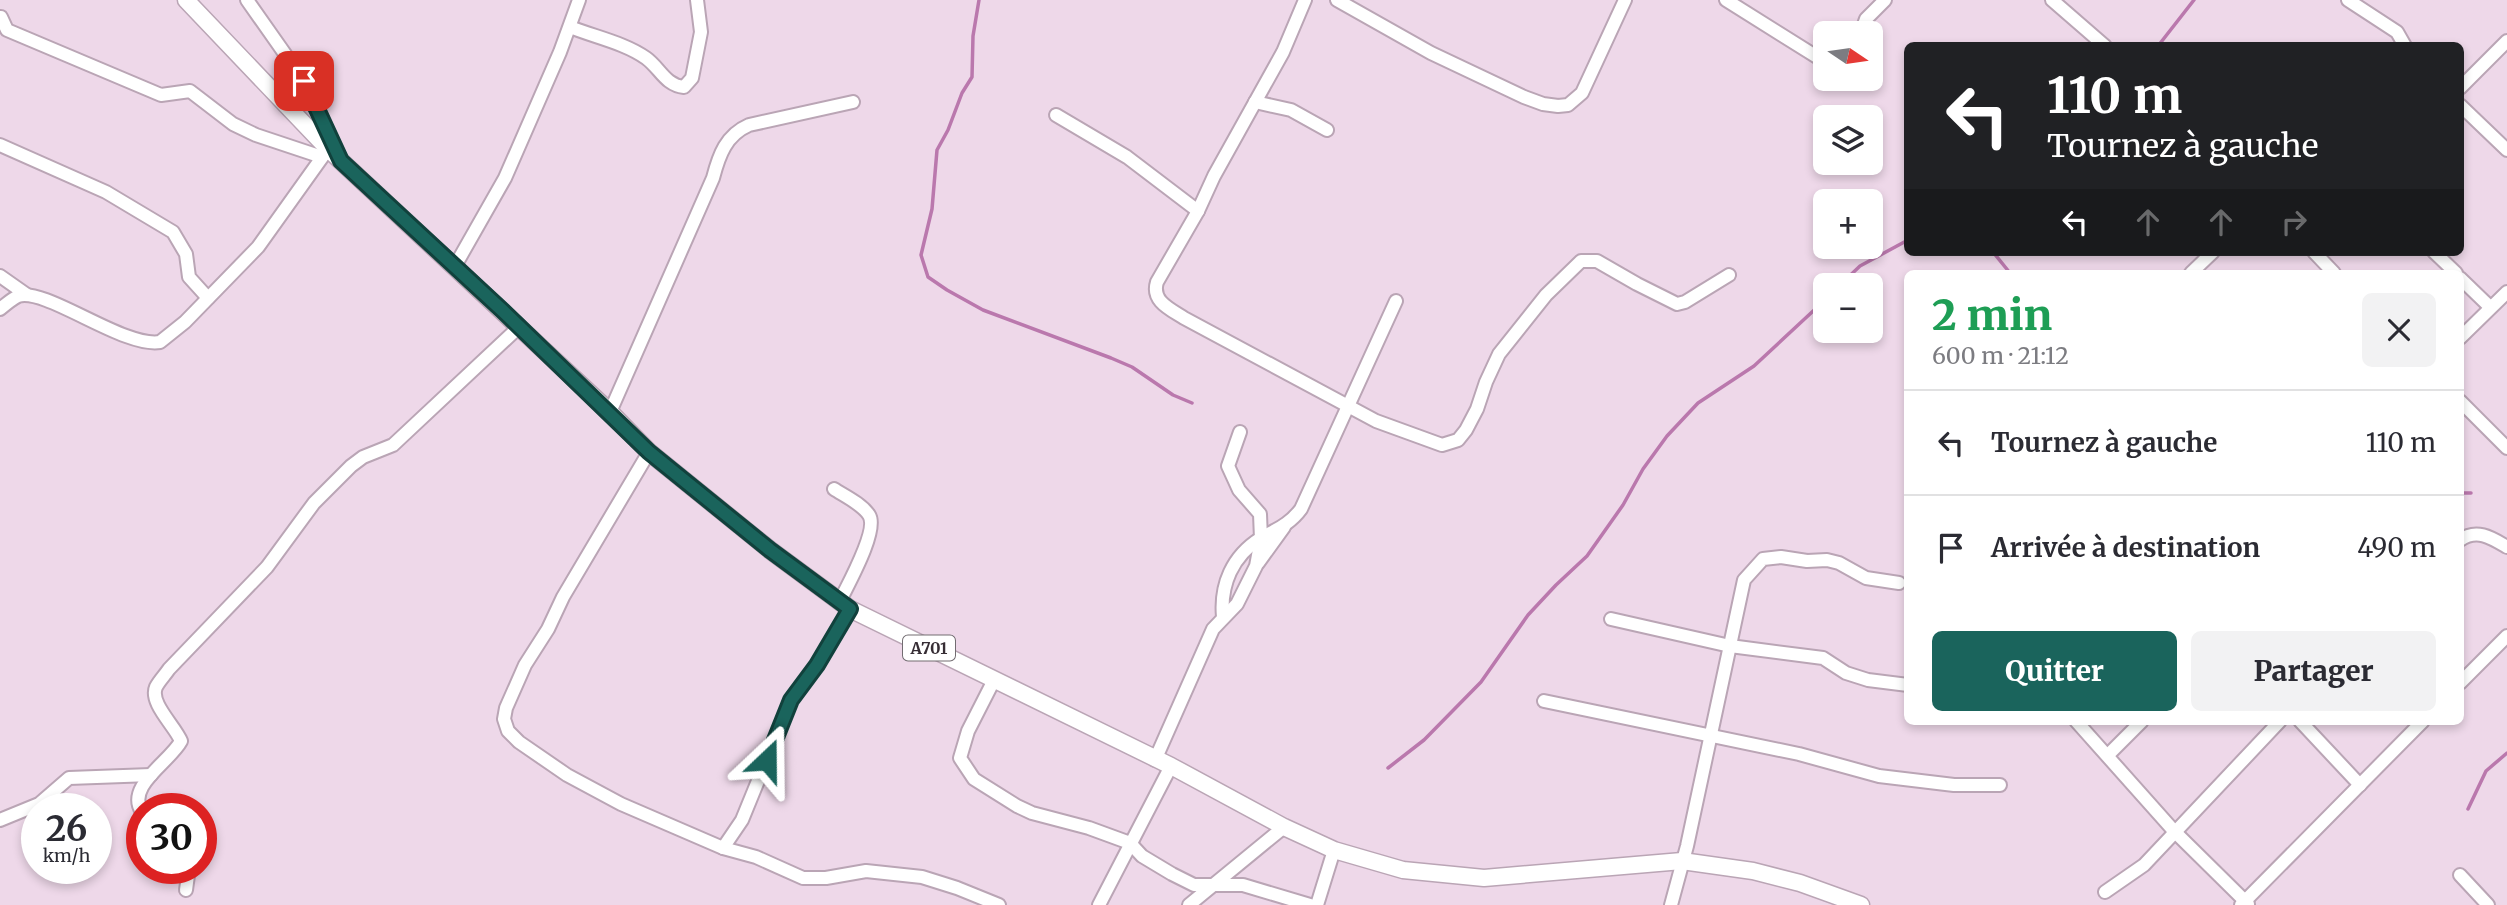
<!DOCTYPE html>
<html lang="fr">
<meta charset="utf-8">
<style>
:root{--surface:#fff;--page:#f2f2f3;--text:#2b2b33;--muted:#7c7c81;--line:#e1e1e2;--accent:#1a645c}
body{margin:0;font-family:Merriweather,serif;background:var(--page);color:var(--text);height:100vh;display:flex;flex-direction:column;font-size:26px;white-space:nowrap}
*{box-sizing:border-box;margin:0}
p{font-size:23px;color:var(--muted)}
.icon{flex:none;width:38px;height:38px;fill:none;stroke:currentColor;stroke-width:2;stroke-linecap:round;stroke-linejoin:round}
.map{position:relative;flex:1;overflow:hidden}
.side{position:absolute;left:1904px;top:270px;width:560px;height:455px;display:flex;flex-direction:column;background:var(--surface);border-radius:10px;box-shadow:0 4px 10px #0003}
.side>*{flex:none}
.guide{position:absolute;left:1904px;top:42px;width:560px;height:214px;border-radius:10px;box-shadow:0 4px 10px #0003;background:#202124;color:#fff;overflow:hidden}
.needle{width:46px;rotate:103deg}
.buttons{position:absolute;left:1813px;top:21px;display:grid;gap:14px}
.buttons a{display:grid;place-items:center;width:70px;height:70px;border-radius:10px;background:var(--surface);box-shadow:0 4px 10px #0003;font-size:35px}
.speed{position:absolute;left:21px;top:793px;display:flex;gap:14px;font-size:35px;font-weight:700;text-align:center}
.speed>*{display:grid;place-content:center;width:91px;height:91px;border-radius:50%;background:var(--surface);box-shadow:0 4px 10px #0003;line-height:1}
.speed small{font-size:18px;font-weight:400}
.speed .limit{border:10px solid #d22;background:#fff;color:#111}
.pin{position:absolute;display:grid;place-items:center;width:60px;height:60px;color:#fff;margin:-30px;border-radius:14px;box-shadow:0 4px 10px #0006}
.me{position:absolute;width:77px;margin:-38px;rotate:23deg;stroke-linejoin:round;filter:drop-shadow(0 0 5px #0008)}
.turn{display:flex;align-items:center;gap:24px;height:147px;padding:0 28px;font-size:32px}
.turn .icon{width:91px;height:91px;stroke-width:2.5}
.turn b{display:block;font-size:49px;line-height:60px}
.lanes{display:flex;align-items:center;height:66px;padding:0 28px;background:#0003;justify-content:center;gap:35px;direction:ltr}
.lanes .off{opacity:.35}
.round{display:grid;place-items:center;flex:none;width:74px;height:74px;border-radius:10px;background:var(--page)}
.overview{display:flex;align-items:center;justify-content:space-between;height:119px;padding:0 28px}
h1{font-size:42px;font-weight:800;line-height:52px;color:#1e9e55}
.button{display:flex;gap:14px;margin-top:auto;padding:14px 28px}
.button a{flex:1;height:80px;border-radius:10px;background:var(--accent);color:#fff;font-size:28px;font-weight:800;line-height:80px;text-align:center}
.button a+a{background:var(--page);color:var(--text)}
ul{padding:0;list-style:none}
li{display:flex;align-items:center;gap:21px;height:105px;padding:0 28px;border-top:2px solid var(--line)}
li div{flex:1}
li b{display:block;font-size:26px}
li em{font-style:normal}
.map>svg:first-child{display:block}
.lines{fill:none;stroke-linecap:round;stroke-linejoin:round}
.stream{stroke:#ba78ad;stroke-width:3.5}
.minor-casing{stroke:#baa5b5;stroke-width:16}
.major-casing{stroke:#baa5b5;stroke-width:19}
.minor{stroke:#fff;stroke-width:12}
.major{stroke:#fff;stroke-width:16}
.route-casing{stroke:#11413c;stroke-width:18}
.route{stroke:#1a645c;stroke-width:12}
.labels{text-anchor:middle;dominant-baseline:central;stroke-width:7;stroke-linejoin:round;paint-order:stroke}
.shield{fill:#fff;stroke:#726c71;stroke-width:2}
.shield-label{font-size:16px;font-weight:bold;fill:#362d34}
</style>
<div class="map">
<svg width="2507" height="905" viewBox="0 0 2507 905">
<rect width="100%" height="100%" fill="#eed8e9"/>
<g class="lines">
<!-- stream -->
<g class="stream">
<path d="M979,0L973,36L972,77L962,93L948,130L937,150L932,209L921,255L928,277L947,290L983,310L1111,358L1132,367L1173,395L1192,403"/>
<path d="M2158,46L2194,0"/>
<path d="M1993,252L2010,273"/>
<path d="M1840,285L1860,266L1908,240"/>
<path d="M2460,493H2471"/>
<path d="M1388,768L1424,740L1481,682L1528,615L1556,585L1587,556L1623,505L1643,469L1667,436L1698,403L1754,366L1825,300"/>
<path d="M2468,809L2486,771L2507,753"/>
</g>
<!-- minor casing -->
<g class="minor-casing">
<g id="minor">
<path d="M247,0L304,81L339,156"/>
<path d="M1305,0L1283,52L1214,176L1198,211L1157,282C1151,301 1170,309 1184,318L1376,421L1442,445L1458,440L1466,430L1477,409L1486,382L1499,354L1546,295L1581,261H1597L1637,284L1677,304L1685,302L1729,275"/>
<path d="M1337,0L1431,53L1524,97L1543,104L1558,106L1568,105L1582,93L1625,0"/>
<path d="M1726,0L1825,62"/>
<path d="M2052,0L2105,46"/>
<path d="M2348,0L2397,32L2405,46"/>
<path d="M1,17L7,30L161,95L190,91L233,124L256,135L322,157"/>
<path d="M570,27C595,37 625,43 646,58C660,68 665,85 684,87L692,78L701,32L697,0"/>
<path d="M1861,33L1866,19L1885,0"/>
<path d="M2460,88L2507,41"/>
<path d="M1255,102L1291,110L1327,130"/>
<path d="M2460,105L2507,150"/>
<path d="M1056,115L1127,157L1198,211"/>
<path d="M0,145L106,192L173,232L186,254L189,277L208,298"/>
<path d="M2314,252L2334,273"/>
<path d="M2434,252L2456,273"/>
<path d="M455,266L505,178L560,52L579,0"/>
<path d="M2191,273L2213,252"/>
<path d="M0,276L27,295"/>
<path d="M2460,278L2490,307"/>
<path d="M0,309C6,304 12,299 18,296C46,287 123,348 160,342L185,322L258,247L328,149"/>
<path d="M2460,338L2507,292"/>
<path d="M2460,401L2507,448"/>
<path d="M610,412L713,178C719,155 726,135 749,125L853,102"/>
<path d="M649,452L563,597L548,629L525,665L506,708L504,719L508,731L519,742L567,775L621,804L723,848L756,857L803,878H826L866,871L922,877L957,888L999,905"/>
<path d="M834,489C845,496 862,504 869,515C879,530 847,586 840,601"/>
<path d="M2460,540C2477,528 2492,538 2507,547"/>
<path d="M1258,563L1284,527"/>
<path d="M1223,617C1220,585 1232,556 1261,538C1277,529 1290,524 1301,509L1396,301"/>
<path d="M1611,619L1730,646L1823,658L1846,673L1868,680L1908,685"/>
<path d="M994,680L968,731L960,758L974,779L1017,806L1032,813L1089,828L1130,843L1142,856L1172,874L1194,885H1243L1310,905"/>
<path d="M2460,683L2507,636"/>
<path d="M1544,701L1799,754L1879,776L1954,785H2000"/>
<path d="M2076,721L2174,831L2248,904"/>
<path d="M2300,721L2360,785"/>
<path d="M2108,755L2142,721"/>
<path d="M1155,760L1213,629L1237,604L1256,566L1261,539L1260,514L1239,490L1228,466L1240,432"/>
<path d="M142,812C125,786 170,762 181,741C175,726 149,703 156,687C159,681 165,675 169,669L267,567L314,503L351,466L363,457L393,445L520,326"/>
<path d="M0,820L39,804L69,778L151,775"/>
<path d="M723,848L742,820L791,700L817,665L850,609"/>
<path d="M2460,875L2488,905"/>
<path d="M186,890L189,868"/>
<path d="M2105,892L2144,865L2280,721"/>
<path d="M1099,905L1171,766"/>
<path d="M1189,905L1284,827"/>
<path d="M1317,905L1334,850"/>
<path d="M1671,905L1687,846L1744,580L1763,559L1781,557L1807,561L1827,560L1839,563L1866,578L1899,583"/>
<path d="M2241,905L2423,721"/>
</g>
</g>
<!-- major casing -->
<g class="major-casing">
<path id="major" d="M186,0L328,149L610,412L649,452L770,550L850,609L1171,766L1284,827L1334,850L1403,870L1484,878L1682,861L1753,871L1800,883L1861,905"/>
</g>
<!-- minor -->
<use href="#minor" class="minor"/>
<!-- major -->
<use href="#major" class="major"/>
</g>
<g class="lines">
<!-- route casing -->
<g class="route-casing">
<path id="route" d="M304,81L341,161L503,311L649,452L770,550L850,609L817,665L791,700L767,760"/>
</g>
<!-- route -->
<use href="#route" class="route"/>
</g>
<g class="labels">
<!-- shield labels -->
<rect class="shield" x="903" y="635.5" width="52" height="25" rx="5"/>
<g class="shield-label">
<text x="929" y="648">A701</text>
</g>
</g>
</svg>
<div class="buttons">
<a><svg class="needle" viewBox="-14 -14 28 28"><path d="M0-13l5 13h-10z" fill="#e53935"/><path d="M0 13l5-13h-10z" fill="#7c7c81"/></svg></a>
<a><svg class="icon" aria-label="layers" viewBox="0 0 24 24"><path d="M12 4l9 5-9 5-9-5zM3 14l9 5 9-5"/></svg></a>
<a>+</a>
<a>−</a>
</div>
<div class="speed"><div>26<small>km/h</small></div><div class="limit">30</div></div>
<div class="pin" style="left:304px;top:81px;background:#d93025"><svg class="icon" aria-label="arrive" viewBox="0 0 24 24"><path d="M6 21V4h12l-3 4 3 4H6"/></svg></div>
<svg class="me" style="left:767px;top:760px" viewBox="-20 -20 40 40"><path d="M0-17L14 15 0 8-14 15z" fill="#1a645c" stroke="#fff" stroke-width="4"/></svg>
<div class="guide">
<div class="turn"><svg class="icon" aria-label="left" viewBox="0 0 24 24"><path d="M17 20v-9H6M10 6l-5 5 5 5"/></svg><div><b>110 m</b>Tournez à gauche</div></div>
<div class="lanes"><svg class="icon" aria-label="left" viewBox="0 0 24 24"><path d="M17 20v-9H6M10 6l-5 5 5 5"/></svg><svg class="icon off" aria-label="ahead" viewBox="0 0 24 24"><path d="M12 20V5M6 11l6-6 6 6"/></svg><svg class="icon off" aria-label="ahead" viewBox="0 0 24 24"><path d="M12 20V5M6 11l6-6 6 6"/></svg><svg class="icon off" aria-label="right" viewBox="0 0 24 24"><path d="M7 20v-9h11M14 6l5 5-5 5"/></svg></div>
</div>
<section class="side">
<div class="overview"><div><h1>2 min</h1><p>600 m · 21:12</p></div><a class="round"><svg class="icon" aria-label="close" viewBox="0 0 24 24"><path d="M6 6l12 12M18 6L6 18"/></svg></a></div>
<ul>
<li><svg class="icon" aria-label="left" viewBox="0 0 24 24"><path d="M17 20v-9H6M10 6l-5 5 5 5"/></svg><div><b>Tournez à gauche</b></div><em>110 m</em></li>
<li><svg class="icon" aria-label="arrive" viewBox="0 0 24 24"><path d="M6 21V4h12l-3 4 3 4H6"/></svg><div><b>Arrivée à destination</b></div><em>490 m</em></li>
</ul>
<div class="button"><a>Quitter</a><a>Partager</a></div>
</section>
</div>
